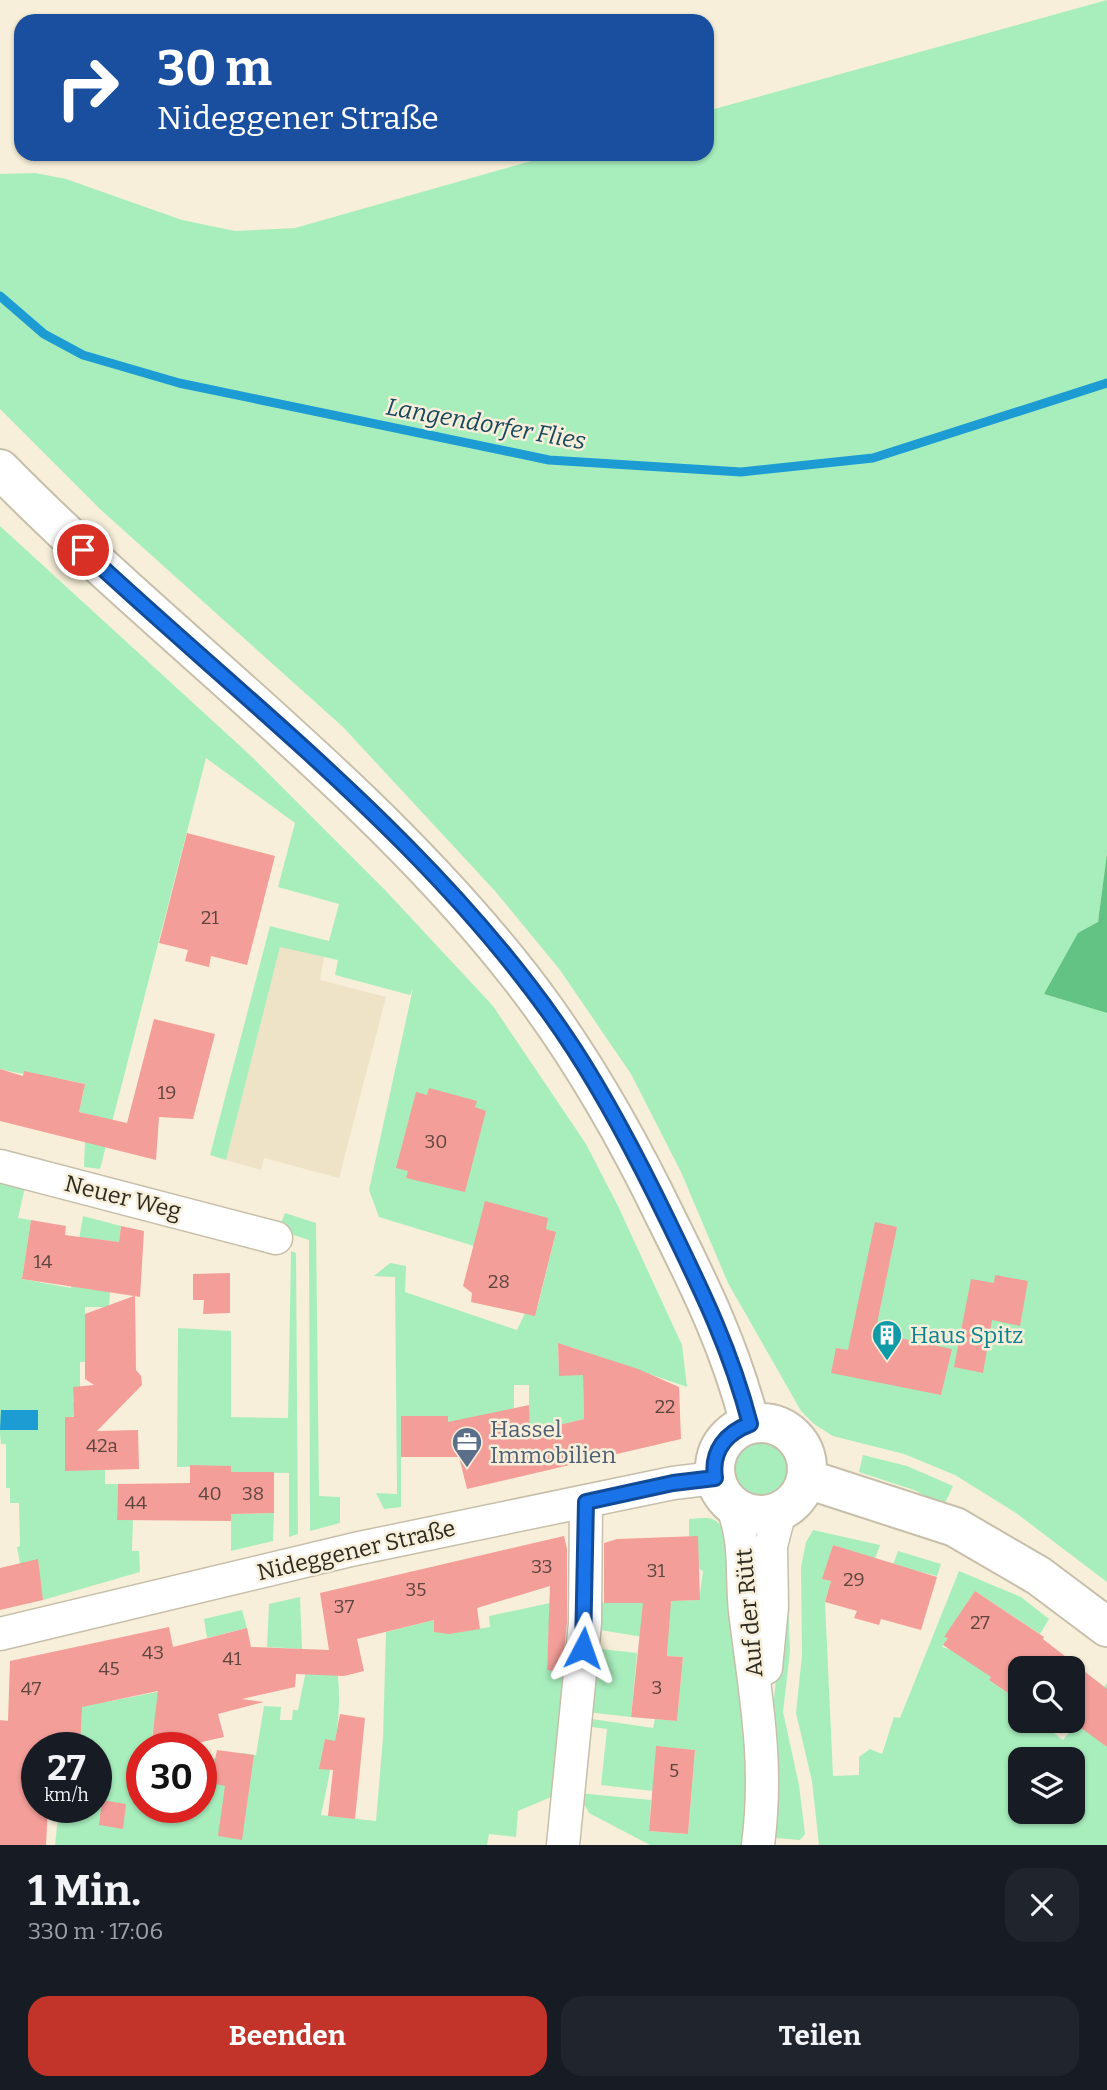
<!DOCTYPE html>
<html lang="de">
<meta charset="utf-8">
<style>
:root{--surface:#171b24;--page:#20242c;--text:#f1f3f6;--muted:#9ea1a6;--accent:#c2342a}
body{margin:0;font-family:Bitter,serif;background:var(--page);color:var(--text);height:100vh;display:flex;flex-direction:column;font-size:26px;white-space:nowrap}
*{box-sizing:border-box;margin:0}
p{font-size:23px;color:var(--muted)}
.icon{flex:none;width:38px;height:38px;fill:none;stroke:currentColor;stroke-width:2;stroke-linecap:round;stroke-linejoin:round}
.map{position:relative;height:1845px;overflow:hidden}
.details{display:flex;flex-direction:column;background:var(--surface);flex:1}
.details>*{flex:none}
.hud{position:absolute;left:14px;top:14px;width:700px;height:147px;border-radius:21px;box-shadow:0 2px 5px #0004;background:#1a4fa0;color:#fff;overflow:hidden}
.controls{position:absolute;left:1008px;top:1656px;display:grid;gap:14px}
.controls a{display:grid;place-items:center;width:77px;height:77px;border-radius:14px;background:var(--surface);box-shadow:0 2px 5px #0004;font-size:35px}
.speed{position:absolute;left:21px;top:1732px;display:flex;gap:14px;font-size:35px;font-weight:700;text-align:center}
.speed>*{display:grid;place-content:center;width:91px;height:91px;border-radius:50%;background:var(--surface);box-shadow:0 2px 5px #0004;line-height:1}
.speed small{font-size:18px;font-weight:400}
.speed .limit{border:10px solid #d22;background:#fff;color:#111}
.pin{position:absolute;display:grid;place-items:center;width:60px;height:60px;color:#fff;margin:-30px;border:4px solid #fff;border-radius:50%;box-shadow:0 2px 7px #0007}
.me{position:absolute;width:77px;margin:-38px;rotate:4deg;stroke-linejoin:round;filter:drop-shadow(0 0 5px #0008)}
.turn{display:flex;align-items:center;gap:24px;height:147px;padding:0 28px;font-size:32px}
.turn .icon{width:91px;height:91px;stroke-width:2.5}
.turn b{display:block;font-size:49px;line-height:60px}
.round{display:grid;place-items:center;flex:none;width:74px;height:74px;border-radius:21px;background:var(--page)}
.summary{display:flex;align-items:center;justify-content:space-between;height:119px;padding:0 28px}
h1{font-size:42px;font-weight:700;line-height:52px}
.action{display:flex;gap:14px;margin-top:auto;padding:14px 28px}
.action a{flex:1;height:80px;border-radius:21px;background:var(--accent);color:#fff;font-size:28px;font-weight:700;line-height:80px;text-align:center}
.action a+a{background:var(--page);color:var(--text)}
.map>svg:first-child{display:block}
.built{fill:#eee3c6}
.green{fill:#a8eebd;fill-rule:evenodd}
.forest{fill:#62c384}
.water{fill:#1d9cd3}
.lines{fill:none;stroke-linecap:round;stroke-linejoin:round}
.stream{stroke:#1d9cd3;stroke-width:9}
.building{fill:#f49e99}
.minor-casing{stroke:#c7bfaa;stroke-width:35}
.major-casing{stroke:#c7bfaa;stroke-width:42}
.minor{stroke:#fff;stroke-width:32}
.major{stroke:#fff;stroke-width:38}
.route-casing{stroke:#114b97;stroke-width:18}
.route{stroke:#1a73e8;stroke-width:12}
.labels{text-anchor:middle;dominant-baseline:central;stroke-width:5;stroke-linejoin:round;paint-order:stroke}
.number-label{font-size:19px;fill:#5e463f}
.street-label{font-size:23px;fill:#2c2921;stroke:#f7efd9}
.culture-label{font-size:23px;fill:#0d838f;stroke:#f7efd9;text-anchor:start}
.service-label{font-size:23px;fill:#4e5e75;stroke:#f7efd9;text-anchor:start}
.water-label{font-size:24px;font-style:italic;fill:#18475e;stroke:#f7efd9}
</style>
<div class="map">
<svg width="1107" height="1845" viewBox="0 0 1107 1845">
<rect width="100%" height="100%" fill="#f7efd9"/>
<!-- built -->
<path class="built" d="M280,946L324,957L320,980L386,997L339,1178L264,1158L261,1170L226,1160Z"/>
<!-- green -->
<g class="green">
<path d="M1107,0V853L1098,922L1044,994L1107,1013V1582L1016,1513L955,1475L904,1454L833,1436L814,1424L801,1411L728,1283L681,1172L631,1074L560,970L495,891L343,727L101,510L0,409V174L35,173L66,179L182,220L235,231L295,228L556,154H707V111Z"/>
<path d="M0,526L251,756L385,890L493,1006L586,1144L618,1206L682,1345L687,1387L571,1347L558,1348L559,1375H583L584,1419L532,1432L529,1418V1385H514V1408L449,1450L448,1416H401V1507L384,1509L376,1493L397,1494L395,1277L374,1276L390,1263L406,1266L405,1292L517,1330L528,1307L537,1309L556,1232L546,1229L474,1246L379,1217L369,1190L413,988L410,995L335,975L338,960L280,947L226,1160L210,1155L270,926L329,941L339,904L278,887L295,823L206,758L100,1169L84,1167L85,1140L91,1115L79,1112L85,1084C57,1076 28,1077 0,1069Z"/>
<path d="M0,1181L25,1187L18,1218L31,1220L22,1279L71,1288L83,1216L121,1226L119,1242L102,1240L110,1292L109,1307H85V1320L109,1321V1361L80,1362V1387L73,1388V1402H105V1416L65,1417V1470H105V1484H118L117,1519H133L132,1551H139L140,1572L43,1600L22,1574L17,1547L20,1546L19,1503H10V1488H6V1444H1L0,1435Z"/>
<path d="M285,1213L316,1223L319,1496L340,1497V1523L310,1531L309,1240L278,1230Z"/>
<path d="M291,1251L296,1253L298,1534L289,1537V1473L231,1472V1466L177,1467L178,1328L231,1331V1417L288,1418Z"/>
<circle cx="760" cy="1470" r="31"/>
<path d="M863,1455L907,1466L953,1486L944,1505L914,1490L859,1472Z"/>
<path d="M274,1513L273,1541L231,1551V1514Z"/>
<path d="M689,1519C695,1519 706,1517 712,1519C729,1525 728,1552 727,1566H735L748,1730L746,1845H650L589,1813L578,1793L651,1800L649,1831L688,1834L695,1750L656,1747L653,1791L601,1785L607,1729L585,1726V1718L653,1728L655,1719L677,1721L683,1657L667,1656L668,1641L594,1629V1603L699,1600L703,1571L699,1569L689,1537Z"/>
<path d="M813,1530L880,1545L875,1559L833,1545L823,1579L831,1581L825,1602L833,1776L859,1775V1757L870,1749L882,1754L894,1717L900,1718L959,1571L1021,1597L1049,1619L1040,1634L975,1591L950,1629L952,1632L942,1647L1000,1664L989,1680L1018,1700L1020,1697L1017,1704L1020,1707V1720H1037L1063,1740L1107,1683V1845H819L812,1781L796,1713L802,1655L801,1567L806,1542ZM1020,1759H1073V1811H1020Z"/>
<path d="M898,1551L941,1564L937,1576L893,1565Z"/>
<path d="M787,1571L790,1652L783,1712L799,1785L805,1834L800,1840L776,1838L774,1699Z"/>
<path d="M300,1597L302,1649L267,1647L269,1604Z"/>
<path d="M550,1603L547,1670L572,1673L556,1795L518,1811L516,1837L489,1834L487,1845H55L59,1808H96V1748H61L64,1696L106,1702L167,1690L172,1724L153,1728L151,1748H142V1808H201V1761L215,1758V1761L241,1765L242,1753L256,1755L264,1706L281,1707L280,1720H292L293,1710H298L310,1651L334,1652C347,1708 332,1760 321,1815L376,1821L383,1738L386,1632L434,1620V1632C453,1632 470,1631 490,1627L489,1616Z"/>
<path d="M242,1610L247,1628L207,1638L204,1619Z"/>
<path d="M592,1648L637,1653L631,1717L586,1712Z"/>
</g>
<!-- forest -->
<path class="forest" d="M1107,853V1013L1044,994L1078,933L1098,922Z"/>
<!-- water -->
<path class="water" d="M1,1410H38V1430H0Z"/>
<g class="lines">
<!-- stream -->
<path class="stream" d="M0,296L44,334L83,355L179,383L549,460L741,472L873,458L1107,383"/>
</g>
<!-- building -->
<g class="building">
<path d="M187,833L275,856L247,965L211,956L209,967L185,961L188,950L159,943Z"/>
<path d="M154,1019L215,1034L193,1119L159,1117L156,1160L0,1121V1069L23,1076L24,1071L85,1084L79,1112L127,1123Z"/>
<path d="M429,1088L477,1101L475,1107L486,1111L465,1192L406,1178L408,1171L396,1168L416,1092L427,1095Z"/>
<path d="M485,1201L548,1218L546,1229L556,1232L535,1316L471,1302L472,1293L463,1286Z"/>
<path d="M31,1220L66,1226L65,1235L119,1242L121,1226L144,1231L140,1297L135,1296L136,1370L141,1376L142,1385L97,1431L138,1430L139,1469L65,1471V1417H74L73,1387L94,1385L85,1379V1314L134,1296L22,1279Z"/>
<path d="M875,1222L897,1227L875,1333L952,1349L941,1395L831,1373L836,1348L848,1350Z"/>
<path d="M230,1273V1313L203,1314L204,1300H193V1274Z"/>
<path d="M995,1275L1028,1281L1020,1326L992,1320L983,1373L954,1367L971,1279L994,1283Z"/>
<path d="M558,1343L638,1369L679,1387L681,1439L467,1489L459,1457H401V1416H448V1422L529,1405L530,1432L584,1419L583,1375L559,1376Z"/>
<path d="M190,1465L231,1466V1472H274V1513L231,1514V1521L117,1520L118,1484L190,1483Z"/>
<path d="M564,1536L567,1549V1622L562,1672L547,1670L550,1586L477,1608L480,1629L449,1634L434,1632V1620L357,1639L364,1671L344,1676L296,1674L295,1687L242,1699L264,1702L218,1714L224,1737L175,1748H151L158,1691L82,1707L80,1748H37V1808H48L46,1845H0V1720L8,1721L10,1661L169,1627L173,1647L247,1628L251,1647L329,1650L320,1593Z"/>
<path d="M698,1536L700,1600L671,1601L667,1656L683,1657L677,1721L631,1717L643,1603H604V1543L617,1539Z"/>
<path d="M833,1545L937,1577L921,1630L881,1619L879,1625L854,1618L857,1611L825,1602L831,1581L822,1579Z"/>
<path d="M38,1559L43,1600L0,1610V1568Z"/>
<path d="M975,1591L1044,1637L1043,1639L1107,1689V1747L1073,1722V1668H1020V1701L989,1680L991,1677L943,1645L948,1638L944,1637Z"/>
<path d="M340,1714L365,1718L355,1819L328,1816L333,1770L319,1769L325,1739L335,1741Z"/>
<path d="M656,1746L695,1750L688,1834L649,1831Z"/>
<path d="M217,1750L254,1755L242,1840L218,1836L225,1786L210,1783Z"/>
<path d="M102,1800L126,1804L123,1829L99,1825Z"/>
</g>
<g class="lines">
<!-- minor casing -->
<g class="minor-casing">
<g id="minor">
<path d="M0,1166L276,1238"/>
<path d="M732,1506C747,1541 741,1574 745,1611C755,1694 769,1761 758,1845"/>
<path d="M0,1634L355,1549L673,1483L715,1478"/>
<path d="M766,1668L772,1607L771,1546L780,1511"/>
<path d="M563,1845L585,1623L586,1502"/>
</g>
</g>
<!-- major casing -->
<g class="major-casing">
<g id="major">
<path d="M0,469C166,638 362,779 511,965C573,1042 623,1129 666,1218C701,1288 730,1347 750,1424"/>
<circle cx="761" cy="1469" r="46"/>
<path d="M807,1479L955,1527L1039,1576L1107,1627"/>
</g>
</g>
<!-- minor -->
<use href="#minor" class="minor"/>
<!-- major -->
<use href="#major" class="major"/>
</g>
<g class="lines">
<!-- route casing -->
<g class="route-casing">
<path id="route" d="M83,550C251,707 447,854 574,1049C609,1103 640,1163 668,1221C701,1289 731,1350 750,1424C726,1433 711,1451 715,1478L673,1483L586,1502L583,1648"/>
</g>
<!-- route -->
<use href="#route" class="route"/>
</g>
<!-- icons -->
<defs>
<g id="building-pin" transform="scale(1.575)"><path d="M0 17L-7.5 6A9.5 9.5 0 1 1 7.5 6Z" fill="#0f9aa8" stroke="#f7efd9"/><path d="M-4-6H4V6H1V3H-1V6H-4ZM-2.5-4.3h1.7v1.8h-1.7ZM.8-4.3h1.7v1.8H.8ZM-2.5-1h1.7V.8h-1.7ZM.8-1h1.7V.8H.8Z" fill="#fff"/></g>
<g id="office-pin" transform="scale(1.575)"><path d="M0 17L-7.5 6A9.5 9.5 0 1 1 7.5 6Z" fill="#5c6f8a" stroke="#f7efd9"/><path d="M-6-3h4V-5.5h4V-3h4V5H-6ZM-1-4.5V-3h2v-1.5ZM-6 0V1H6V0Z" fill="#fff"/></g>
</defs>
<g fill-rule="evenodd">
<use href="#building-pin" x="887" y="1335"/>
<use href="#office-pin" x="467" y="1442"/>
</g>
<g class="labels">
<!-- number labels -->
<g class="number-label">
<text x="210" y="917">21</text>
<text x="167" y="1092">19</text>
<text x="436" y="1141">30</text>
<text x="43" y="1261">14</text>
<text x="499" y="1281">28</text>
<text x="665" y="1406">22</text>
<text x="102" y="1445">42a</text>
<text x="210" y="1493">40</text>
<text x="253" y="1493">38</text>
<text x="136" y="1502">44</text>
<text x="542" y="1566">33</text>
<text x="656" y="1570">31</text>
<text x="854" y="1579">29</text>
<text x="416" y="1589">35</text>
<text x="344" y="1606">37</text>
<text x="980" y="1622">27</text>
<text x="153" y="1652">43</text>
<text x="232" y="1658">41</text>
<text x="109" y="1668">45</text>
<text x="657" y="1687">3</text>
<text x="31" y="1688">47</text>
<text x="674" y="1770">5</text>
</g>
<!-- street labels -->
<g class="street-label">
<text transform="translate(123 1197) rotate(14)">Neuer Weg</text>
<text transform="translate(356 1550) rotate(-13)">Nideggener Straße</text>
<text transform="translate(749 1613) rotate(-95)">Auf der Rütt</text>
</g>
<!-- culture labels -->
<g class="culture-label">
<text x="910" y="1335">Haus Spitz</text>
</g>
<!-- service labels -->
<g class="service-label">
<text x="490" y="1429">Hassel<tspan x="490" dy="26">Immobilien</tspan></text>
</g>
<!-- water labels -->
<g class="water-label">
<text transform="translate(486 424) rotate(10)">Langendorfer Flies</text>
</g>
</g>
</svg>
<div class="controls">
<a><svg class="icon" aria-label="search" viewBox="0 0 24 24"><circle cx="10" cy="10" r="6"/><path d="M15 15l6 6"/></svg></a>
<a><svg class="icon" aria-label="layers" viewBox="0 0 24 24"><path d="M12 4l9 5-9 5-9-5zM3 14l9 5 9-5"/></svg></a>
</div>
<div class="speed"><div>27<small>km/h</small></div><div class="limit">30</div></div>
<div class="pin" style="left:83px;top:550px;background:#d93025"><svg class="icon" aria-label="arrive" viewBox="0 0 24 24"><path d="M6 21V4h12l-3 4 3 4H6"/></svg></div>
<svg class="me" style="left:583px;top:1648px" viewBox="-20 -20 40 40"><path d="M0-17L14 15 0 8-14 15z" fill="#1a73e8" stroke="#fff" stroke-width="4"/></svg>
<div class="hud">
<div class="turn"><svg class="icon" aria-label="right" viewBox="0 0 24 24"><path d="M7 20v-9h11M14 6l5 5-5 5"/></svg><div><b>30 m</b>Nideggener Straße</div></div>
</div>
</div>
<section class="details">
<div class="summary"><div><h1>1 Min.</h1><p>330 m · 17:06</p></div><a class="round"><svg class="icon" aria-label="close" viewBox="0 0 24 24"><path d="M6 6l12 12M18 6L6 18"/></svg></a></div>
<div class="action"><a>Beenden</a><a>Teilen</a></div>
</section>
